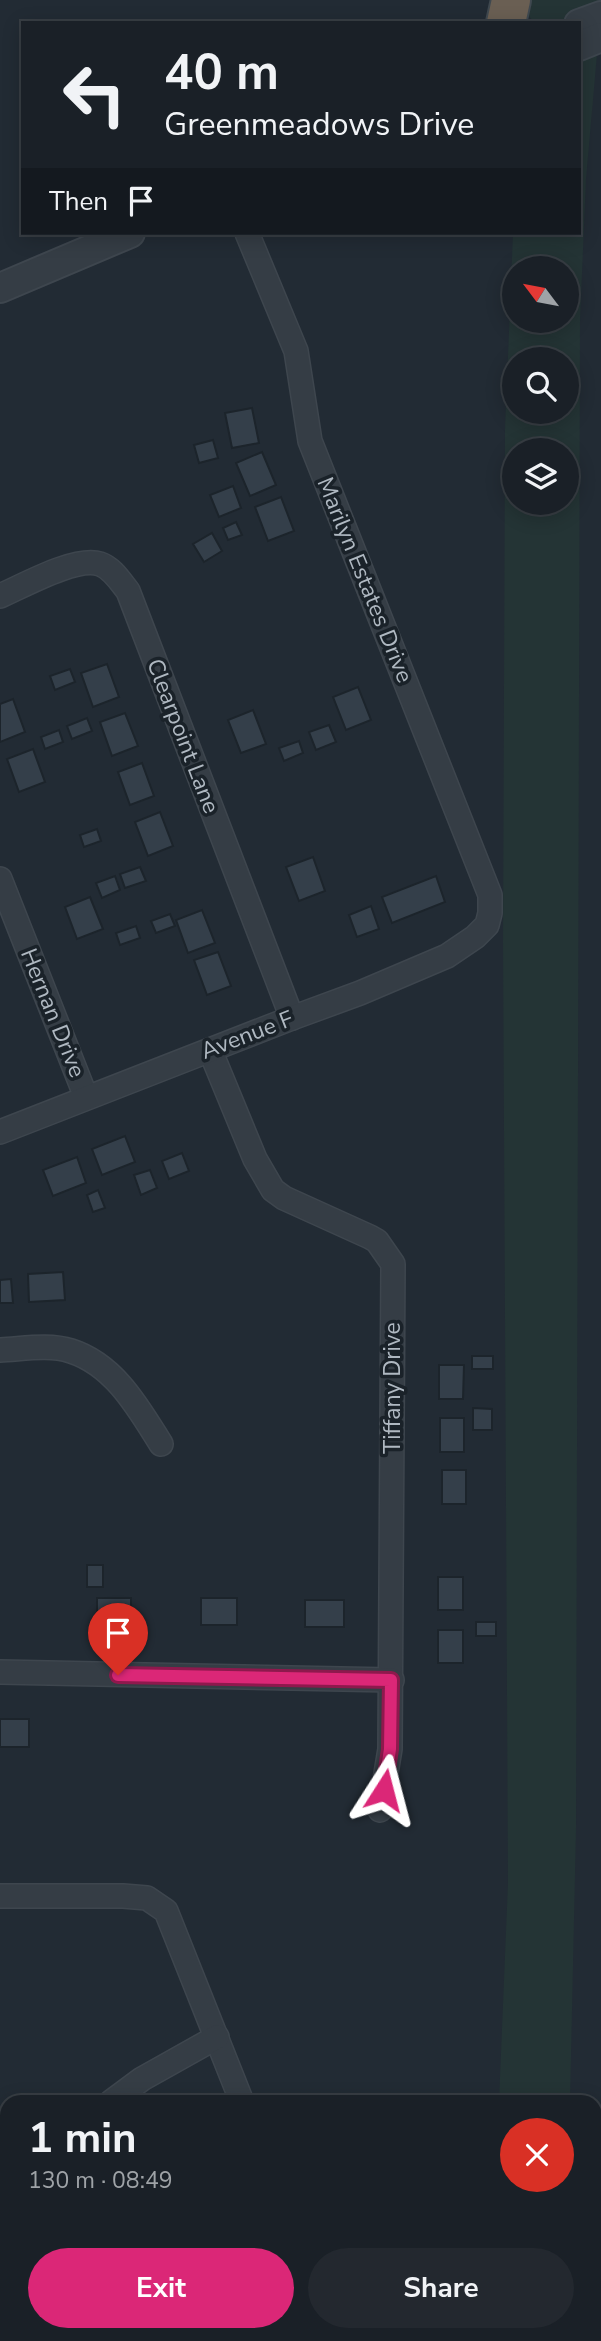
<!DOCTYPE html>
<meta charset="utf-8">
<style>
:root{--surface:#1a2027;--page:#23282f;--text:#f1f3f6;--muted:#9fa3a7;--line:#383e44;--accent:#db2777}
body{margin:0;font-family:"Nunito Sans",sans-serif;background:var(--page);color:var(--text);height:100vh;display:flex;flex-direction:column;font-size:26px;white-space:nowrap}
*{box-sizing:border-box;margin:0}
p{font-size:23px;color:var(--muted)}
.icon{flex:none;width:38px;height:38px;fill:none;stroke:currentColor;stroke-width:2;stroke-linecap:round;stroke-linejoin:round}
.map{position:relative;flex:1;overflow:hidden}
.drawer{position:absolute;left:0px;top:2095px;width:602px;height:247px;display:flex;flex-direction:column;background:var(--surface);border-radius:21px 21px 0 0;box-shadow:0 4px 18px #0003,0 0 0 2px var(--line)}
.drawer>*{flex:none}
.hud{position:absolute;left:21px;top:21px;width:560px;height:214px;border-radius:0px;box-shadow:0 4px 18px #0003,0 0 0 2px var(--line);background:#1a2027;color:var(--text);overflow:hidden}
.needle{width:46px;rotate:302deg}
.controls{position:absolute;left:502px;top:256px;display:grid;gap:14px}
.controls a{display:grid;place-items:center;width:77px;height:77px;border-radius:50%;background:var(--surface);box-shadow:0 4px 18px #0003,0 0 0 2px var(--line);font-size:35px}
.pin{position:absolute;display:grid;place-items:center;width:60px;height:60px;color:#fff;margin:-72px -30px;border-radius:50% 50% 50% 0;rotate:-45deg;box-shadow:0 0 7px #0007}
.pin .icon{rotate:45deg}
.me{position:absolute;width:77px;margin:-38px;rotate:9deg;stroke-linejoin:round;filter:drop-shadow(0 0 5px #0008)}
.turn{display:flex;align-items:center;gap:24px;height:147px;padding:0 28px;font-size:32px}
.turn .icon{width:91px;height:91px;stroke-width:2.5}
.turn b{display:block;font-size:49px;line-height:60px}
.then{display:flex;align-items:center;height:66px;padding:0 28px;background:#0003;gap:14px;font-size:26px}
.round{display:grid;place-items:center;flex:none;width:74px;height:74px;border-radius:37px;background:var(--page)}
.summary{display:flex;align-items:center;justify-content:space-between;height:119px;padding:0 28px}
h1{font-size:42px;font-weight:700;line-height:52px}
.cta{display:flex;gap:14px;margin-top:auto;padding:14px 28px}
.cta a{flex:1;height:80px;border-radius:42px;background:var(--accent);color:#fff;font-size:28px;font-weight:700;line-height:80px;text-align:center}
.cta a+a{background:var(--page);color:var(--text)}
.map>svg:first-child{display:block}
.green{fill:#243435;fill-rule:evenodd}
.building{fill:#343f4a;stroke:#1c242b;stroke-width:2}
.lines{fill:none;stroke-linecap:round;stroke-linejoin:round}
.minor-casing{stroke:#3e464e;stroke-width:26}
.tertiary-casing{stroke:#3e464e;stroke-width:32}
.motorway-casing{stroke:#3f484f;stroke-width:42}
.minor{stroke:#353d45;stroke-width:23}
.tertiary{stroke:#353d45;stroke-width:28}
.motorway{stroke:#6a5f53;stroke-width:38}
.route-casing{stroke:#8e194d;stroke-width:18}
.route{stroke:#db2777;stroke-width:12}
.labels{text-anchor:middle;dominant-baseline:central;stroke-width:7;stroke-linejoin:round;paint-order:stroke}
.street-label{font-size:23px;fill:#afb8c1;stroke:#1a2229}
</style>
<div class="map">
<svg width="601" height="2341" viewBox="0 0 601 2341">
<rect width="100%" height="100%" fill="#222b34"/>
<!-- green -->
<g class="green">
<path d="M525,0H601V6L560,23H534L527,13Z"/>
<path d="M597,54L586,179L580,321L576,1829L570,2102H499L508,1883L503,942L505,429L513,233H579V61ZM514,268H567V320H514ZM514,359H567V411H514ZM514,450H567V502H514Z"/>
<rect x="490" y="2335" width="76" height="6"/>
</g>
<!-- building -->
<g class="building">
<path d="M252,408L259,443L232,448L225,413Z"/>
<path d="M213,440L218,458L199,463L194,445Z"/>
<path d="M262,452L276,485L250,496L236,463Z"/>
<path d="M233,486L241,508L219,517L210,495Z"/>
<path d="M281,497L294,531L268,541L255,507Z"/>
<path d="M236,522L242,535L228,540L223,528Z"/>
<path d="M212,533L222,551L204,562L193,544Z"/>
<path d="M107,664L119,697L93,707L81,673Z"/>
<path d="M70,669L75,682L55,690L50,676Z"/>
<path d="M358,687L371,720L346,730L333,697Z"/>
<path d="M13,699L25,732L0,742V704Z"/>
<path d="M253,710L266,744L241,753L228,720Z"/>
<path d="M125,713L138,746L112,756L100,722Z"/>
<path d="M87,718L92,731L72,739L67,726Z"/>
<path d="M329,725L336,742L316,750L309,732Z"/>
<path d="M59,730L63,742L45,749L41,737Z"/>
<path d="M299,741L303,753L284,761L279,748Z"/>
<path d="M33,749L45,782L19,792L7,759Z"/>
<path d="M142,763L154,796L130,805L118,772Z"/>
<path d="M160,812L173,846L148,856L135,822Z"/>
<path d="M97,829L101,841L84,847L80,835Z"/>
<path d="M313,857L325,891L299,901L286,867Z"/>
<path d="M140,867L146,881L125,888L120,874Z"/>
<path d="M115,876L120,890L102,898L96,883Z"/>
<path d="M436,876L445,902L392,923L382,897Z"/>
<path d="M90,897L103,929L77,939L65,907Z"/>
<path d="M371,906L379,929L357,937L349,915Z"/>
<path d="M202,910L215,943L188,953L176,920Z"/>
<path d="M170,914L175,926L156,933L151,921Z"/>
<path d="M136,926L140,938L120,945L116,933Z"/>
<path d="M218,952L231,986L207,995L194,960Z"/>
<path d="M125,1136L135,1162L102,1175L92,1149Z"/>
<path d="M182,1153L189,1171L169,1179L162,1161Z"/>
<path d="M77,1157L86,1183L53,1196L43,1170Z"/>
<path d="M150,1170L157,1188L141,1195L134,1175Z"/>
<path d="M98,1190L105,1208L93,1212L87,1195Z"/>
<path d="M63,1272L65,1300L29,1302L28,1274Z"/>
<path d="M11,1279L13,1303H0V1280Z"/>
<rect x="472" y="1356" width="21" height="13"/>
<path d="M439,1365H464L463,1399H439Z"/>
<path d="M473,1408L492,1409V1430H473Z"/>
<rect x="440" y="1418" width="24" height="34"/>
<rect x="442" y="1470" width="24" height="34"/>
<rect x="87" y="1565" width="16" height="22"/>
<rect x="438" y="1577" width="25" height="33"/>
<rect x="97" y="1598" width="34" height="27"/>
<rect x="201" y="1598" width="36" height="27"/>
<rect x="305" y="1600" width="39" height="27"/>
<rect x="476" y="1622" width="20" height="14"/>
<rect x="438" y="1630" width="25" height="33"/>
<rect x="0" y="1719" width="29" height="28"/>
</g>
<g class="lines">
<!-- minor casing -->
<g class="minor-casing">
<g id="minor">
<path d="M0,596C23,586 76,556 100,564C112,568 120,581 128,591L292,1018"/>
<path d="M0,879L86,1097"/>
<path d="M210,1050L255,1159L273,1190L284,1198L370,1237L377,1241L393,1264L390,1749L380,1810"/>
<path d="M0,1132L292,1018L360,993L447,956L475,937L487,925L490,913V895L310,441L296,351L247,233"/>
<path d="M0,1350C23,1349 49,1344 71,1351C115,1365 139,1409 161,1444"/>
<path d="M0,1672L392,1680"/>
<path d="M0,1896H123L147,1898L166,1911L242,2102"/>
<path d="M111,2102L142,2079L217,2037"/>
<path d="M0,2214L7,2210"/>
<path d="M241,2341L257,2334"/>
</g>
</g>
<!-- tertiary casing -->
<g class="tertiary-casing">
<g id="tertiary">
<path d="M579,24L601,16"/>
<path d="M579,46L601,37"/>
<path d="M0,288L130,233"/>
</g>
</g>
<!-- motorway casing -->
<g class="motorway-casing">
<path id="motorway" d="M506,23L511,0"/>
</g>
<!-- minor -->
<use href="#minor" class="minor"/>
<!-- tertiary -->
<use href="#tertiary" class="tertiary"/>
<!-- motorway -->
<use href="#motorway" class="motorway"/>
</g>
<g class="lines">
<!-- route casing -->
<g class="route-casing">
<path id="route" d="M118,1675L391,1680L390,1749L384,1790"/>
</g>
<!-- route -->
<use href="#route" class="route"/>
</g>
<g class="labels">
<!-- street labels -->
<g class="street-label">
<text transform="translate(365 580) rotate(68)">Marilyn Estates Drive</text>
<text transform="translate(183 736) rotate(69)">Clearpoint Lane</text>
<text transform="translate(53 1013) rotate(68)">Hernan Drive</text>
<text transform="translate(247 1035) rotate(-21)">Avenue F</text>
<text transform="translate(392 1388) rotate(-90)">Tiffany Drive</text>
</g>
</g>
</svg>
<div class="controls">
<a><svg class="needle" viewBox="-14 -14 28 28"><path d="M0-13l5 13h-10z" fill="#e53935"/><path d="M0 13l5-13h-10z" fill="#9fa3a7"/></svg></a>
<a><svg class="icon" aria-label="search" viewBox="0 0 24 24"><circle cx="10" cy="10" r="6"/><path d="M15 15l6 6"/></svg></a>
<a><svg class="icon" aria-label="layers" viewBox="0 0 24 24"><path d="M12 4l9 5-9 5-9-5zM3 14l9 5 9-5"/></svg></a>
</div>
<div class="pin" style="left:118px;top:1675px;background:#d93025"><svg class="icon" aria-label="arrive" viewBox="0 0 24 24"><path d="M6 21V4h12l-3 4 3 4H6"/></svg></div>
<svg class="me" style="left:384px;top:1790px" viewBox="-20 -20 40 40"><path d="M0-17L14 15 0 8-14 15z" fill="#db2777" stroke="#fff" stroke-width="4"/></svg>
<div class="hud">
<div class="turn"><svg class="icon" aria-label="left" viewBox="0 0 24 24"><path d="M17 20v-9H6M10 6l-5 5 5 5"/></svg><div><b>40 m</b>Greenmeadows Drive</div></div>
<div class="then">Then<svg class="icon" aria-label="arrive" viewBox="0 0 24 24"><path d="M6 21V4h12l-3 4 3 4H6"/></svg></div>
</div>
<section class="drawer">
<div class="summary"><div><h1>1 min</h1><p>130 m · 08:49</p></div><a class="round" style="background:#d93025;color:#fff"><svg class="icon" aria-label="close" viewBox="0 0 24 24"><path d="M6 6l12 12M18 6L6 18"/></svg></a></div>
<div class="cta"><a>Exit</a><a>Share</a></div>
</section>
</div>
